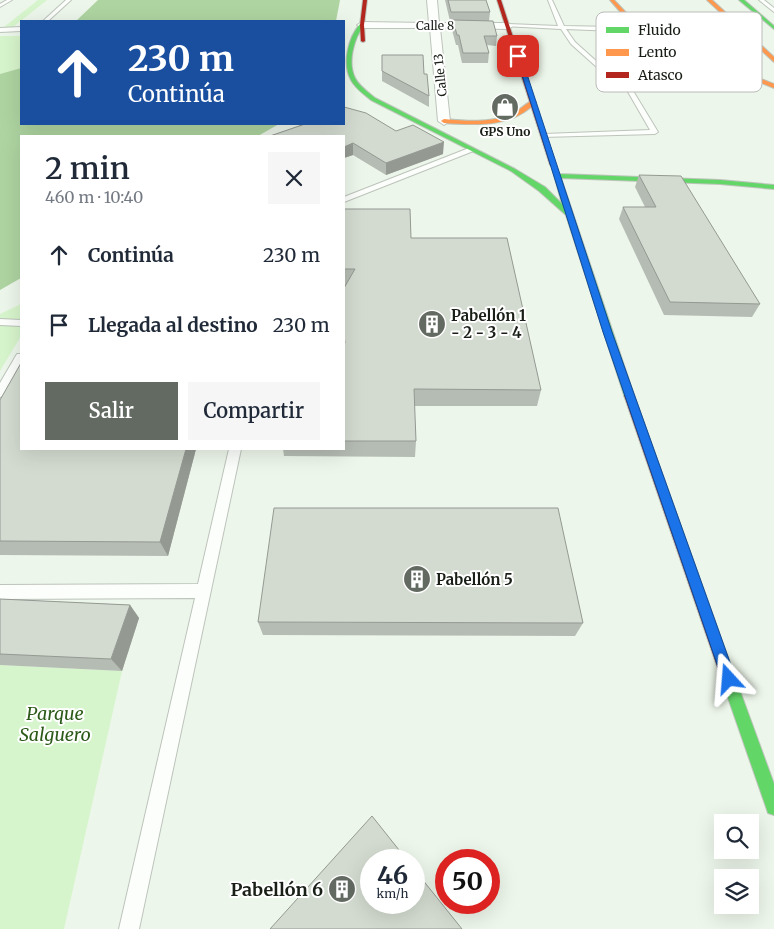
<!DOCTYPE html>
<html lang="es">
<meta charset="utf-8">
<style>
:root{--surface:#fff;--page:#f6f6f7;--text:#1f2937;--muted:#747a83;--accent:#636a61}
body{margin:0;font-family:Merriweather,serif;background:var(--page);color:var(--text);height:100vh;display:flex;flex-direction:column;font-size:19px;white-space:nowrap}
*{box-sizing:border-box;margin:0}
p{font-size:16px;color:var(--muted)}
.icon{flex:none;width:28px;height:28px;fill:none;stroke:currentColor;stroke-width:2;stroke-linecap:round;stroke-linejoin:round}
.map{position:relative;flex:1;overflow:hidden}
.sheet{position:absolute;left:20px;top:135px;width:325px;height:315px;display:flex;flex-direction:column;background:var(--surface);border-radius:0px;box-shadow:0 5px 20px #0002}
.sheet>*{flex:none}
.top-card{position:absolute;left:20px;top:20px;width:325px;height:105px;border-radius:0px;box-shadow:0 5px 20px #0002;background:#1a4fa0;color:#fff;overflow:hidden}
.fabs{position:absolute;left:714px;top:814px;display:grid;gap:10px}
.fabs a{display:grid;place-items:center;width:45px;height:45px;border-radius:0px;background:var(--surface);box-shadow:0 5px 20px #0002;font-size:25px}
.speed{position:absolute;left:360px;top:849px;display:flex;gap:10px;font-size:25px;font-weight:700;text-align:center}
.speed>*{display:grid;place-content:center;width:65px;height:65px;border-radius:50%;background:var(--surface);box-shadow:0 5px 20px #0002;line-height:1}
.speed small{font-size:12px;font-weight:400}
.speed .limit{border:8px solid #d22;background:#fff;color:#111}
.pin{position:absolute;display:grid;place-items:center;width:42px;height:42px;color:#fff;margin:-21px;border-radius:10px;box-shadow:0 2px 8px #0006}
.me{position:absolute;width:55px;margin:-28px;rotate:341deg;stroke-linejoin:round;filter:drop-shadow(0 0 4px #0008)}
.turn{display:flex;align-items:center;gap:18px;height:105px;padding:0 25px;font-size:22px}
.turn .icon{width:65px;height:65px;stroke-width:2.5}
.turn b{display:block;font-size:35px;line-height:42px}
.round{display:grid;place-items:center;flex:none;width:52px;height:52px;border-radius:0px;background:var(--page)}
.headline{display:flex;align-items:center;justify-content:space-between;height:85px;padding:0 25px}
h1{font-size:30px;font-weight:600;line-height:38px}
.button{display:flex;gap:10px;margin-top:auto;padding:10px 25px}
.button a{flex:1;height:58px;border-radius:0px;background:var(--accent);color:#fff;font-size:20px;font-weight:600;line-height:58px;text-align:center}
.button a+a{background:var(--page);color:var(--text)}
ul{padding:0;list-style:none}
li{display:flex;align-items:center;gap:15px;height:70px;padding:0 25px}
li div{flex:1}
li b{display:block;font-size:19px}
li em{font-style:normal}
.map>svg:first-child{display:block}
.green{fill:#d7f5cc}
.water{fill:#aed4a1}
.lines{fill:none;stroke-linecap:round;stroke-linejoin:round}
.lane-casing{stroke:#bdc4bb;stroke-width:2}
.street-casing{stroke:#bdc4bb;stroke-width:2}
.fast-casing{stroke:#bdc4bb;stroke-width:2}
.slow-casing{stroke:#bdc4bb;stroke-width:2}
.jam-casing{stroke:#bdc4bb;stroke-width:2}
.lane{fill:#fcfefc;fill-rule:evenodd}
.street{fill:#fcfefc;fill-rule:evenodd}
.fast{fill:#63d668;fill-rule:evenodd}
.slow{fill:#ff974d;fill-rule:evenodd}
.jam{fill:#b3261e;fill-rule:evenodd}
.wall{fill:#b5bcb3}
.shaded-wall{fill:#949992}
.building{fill:#d3dbd0;stroke:#949992}
.route{fill:#1a73e8;stroke:#114b97}
.labels{text-anchor:middle;dominant-baseline:central;stroke-width:4;stroke-linejoin:round;paint-order:stroke}
.far-street-label{font-size:12px;fill:#191f17;stroke:#fff}
.far-poi-label{font-size:12px;font-weight:bold;fill:#191f17;stroke:#fff}
.poi-label{font-size:15px;font-weight:bold;fill:#191f17;stroke:#fff;text-anchor:start}
.near-park-label{font-size:18px;font-style:italic;fill:#2c5a18;stroke:#fff}
.near-poi-label{font-size:18px;font-weight:bold;fill:#191f17;stroke:#fff;text-anchor:end}
.key{fill:#fff;stroke:#babcb9;stroke-width:1}
.key-label{font-size:14px;fill:#191f17}
</style>
<div class="map">
<svg width="774" height="929" viewBox="0 0 774 929">
<rect width="100%" height="100%" fill="#edf6ea"/>
<!-- green -->
<g class="green">
<path d="M38,0H47L13,27H4Z"/>
<path d="M0,36H21V68L0,74Z"/>
<path d="M21,304V336L0,371V314Z"/>
<path d="M0,665L122,671L64,929H0Z"/>
</g>
<!-- water -->
<g class="water">
<path d="M98,0H340L336,21H76Z"/>
<path d="M21,68V124H279L258,136H21V278L0,290V74Z"/>
</g>
<g class="lines">
<!-- lane casing -->
<g class="lane-casing">
<g id="lane">
<path d="M7,0H12L0,7V4Z"/>
<path d="M66,0H71L48,21H43Z"/>
<path d="M548,0H552L564,26L615,27L678,58L728,66L725,68L675,61L614,31L566,29L575,42L604,68L624,76L658,132L655,134L542,137V135L544,134L650,130L620,78L600,70L571,44L561,29L505,26L508,24L558,26Z"/>
<path d="M759,0H764L774,8V12Z"/>
<path d="M21,27V31L0,32V28Z"/>
<path d="M469,148L476,150L344,202V197Z"/>
<path d="M0,319L21,320V326L0,325Z"/>
<path d="M17,354H21V366L4,396L0,397V383Z"/>
<path d="M229,449H241L139,929H119L195,598L0,599V585L198,584Z"/>
</g>
</g>
<!-- street casing -->
<g class="street-casing">
<path id="street" d="M427,0H437L439,23H508L513,26L508,29L440,28L450,121L444,125L438,121L430,28H362L357,25L362,22L429,23Z"/>
</g>
<!-- fast casing -->
<g class="fast-casing">
<g id="fast">
<path d="M739,0H744L774,26V29Z"/>
<path d="M360,24L364,25C354,38 347,62 355,78C359,86 368,92 375,98L515,169L545,187L562,204L551,164H555L559,174L720,180L774,185V189L720,184L561,178L634,395L633,398H625L624,395L566,215L539,191L511,171L371,100C364,94 356,89 351,80C342,64 348,38 360,24Z"/>
<path d="M725,662L730,664L732,669L774,784V815L768,813L766,807L718,669L720,664Z"/>
</g>
</g>
<!-- slow casing -->
<g class="slow-casing">
<g id="slow">
<path d="M610,0H614L635,22L662,40L774,84V88L658,42L631,24Z"/>
<path d="M707,0H712L774,57V62Z"/>
<path d="M533,100L536,102C512,128 476,125 444,123L441,121L444,119C466,121 489,123 510,115C519,111 525,104 533,100Z"/>
</g>
</g>
<!-- jam casing -->
<g class="jam-casing">
<g id="jam">
<path d="M363,0H367L364,25L365,41L363,42L361,41L360,25Z"/>
<path d="M497,0H501L555,166L550,165Z"/>
<path d="M629,391L634,395L732,669L730,674L725,676L720,674L718,669L624,395Z"/>
</g>
</g>
<!-- lane -->
<use href="#lane" class="lane"/>
<!-- street -->
<use href="#street" class="street"/>
<!-- fast -->
<use href="#fast" class="fast"/>
<!-- slow -->
<use href="#slow" class="slow"/>
<!-- jam -->
<use href="#jam" class="jam"/>
</g>
<!-- wall -->
<g class="wall">
<path d="M445,0H486L490,12L489,21L497,36L496,46L487,45L489,53L488,63H462L458,45H456L452,30L453,21H450Z"/>
<path d="M382,71L424,74L429,96V107L382,81Z"/>
<path d="M299,124H344L396,131L443,154L386,175L353,155L344,158V136L299,126Z"/>
<path d="M639,175L760,304L752,317L664,315L619,219L623,207H645L635,187Z"/>
<path d="M344,209L411,238L541,390L537,406H414L416,441L415,457L284,456L283,449H344V288L345,285H344Z"/>
<path d="M0,400L196,449L168,556L0,555Z"/>
<path d="M0,599L130,605L139,618L122,671L0,665Z"/>
<path d="M258,622L583,623L575,636L263,635Z"/>
</g>
<!-- shaded-wall -->
<g class="shaded-wall">
<path d="M444,142L443,154L386,175V163Z"/>
<path d="M353,143V155L344,158V147Z"/>
<path d="M186,449H196L168,556L160,542Z"/>
<path d="M130,605L139,618L122,671L111,659Z"/>
</g>
<!-- building -->
<g class="building">
<path d="M448,0H486L490,12H451Z"/>
<path d="M453,20L493,21L497,36H484L489,53H463L459,35H457Z"/>
<path d="M382,55H423L424,74H427L429,96L382,71Z"/>
<path d="M344,107L366,113L396,131L413,125L444,142L386,163L353,143L344,147V136H270L305,124H344Z"/>
<path d="M639,175L681,176L760,304L670,302L623,207H656Z"/>
<path d="M344,209H410L411,238H507L541,390L414,389L416,441H344V343H345L344,336V288L355,269H344Z"/>
<path d="M21,363V449H186L160,542L0,541V400Z"/>
<path d="M274,508H558L583,623L258,622Z"/>
<path d="M0,599L130,605L111,659L0,654Z"/>
<path d="M372,816L407,860H371V902H414V869L462,929H270Z"/>
</g>
<!-- route -->
<path class="route" d="M518,54L521,56L612,332L736,679L734,684L729,686L724,684L722,679L603,332L516,56Z"/>
<!-- icons -->
<defs>
<g id="shop-disc" transform="scale(1.4375)"><circle r="9.5" fill="#636a61" stroke="#fff"/><path d="M-5-2.5h2.3a2.7 3.5 0 0 1 5.4 0H5L5.5 6h-11ZM-1.5-2.5h3a1.5 2.3 0 0 0-3 0Z" fill="#fff"/></g>
<g id="building-disc" transform="scale(1.4375)"><circle r="9.5" fill="#636a61" stroke="#fff"/><path d="M-4-6H4V6H1V3H-1V6H-4ZM-2.5-4.3h1.7v1.8h-1.7ZM.8-4.3h1.7v1.8H.8ZM-2.5-1h1.7V.8h-1.7ZM.8-1h1.7V.8H.8Z" fill="#fff"/></g>
</defs>
<g fill-rule="evenodd">
<use href="#shop-disc" x="505" y="107"/>
<use href="#building-disc" x="432" y="324"/>
<use href="#building-disc" x="417" y="579"/>
<use href="#building-disc" x="342" y="889"/>
</g>
<g class="labels">
<!-- far-street labels -->
<g class="far-street-label">
<text x="435" y="25">Calle 8</text>
<text transform="translate(440 75) rotate(-96)">Calle 13</text>
</g>
<!-- far-poi labels -->
<g class="far-poi-label">
<text x="505" y="131">GPS Uno</text>
</g>
<!-- poi labels -->
<g class="poi-label">
<text x="451" y="315">Pabellón 1<tspan x="451" dy="17">- 2 - 3 - 4</tspan></text>
<text x="436" y="579">Pabellón 5</text>
</g>
<!-- near-park labels -->
<g class="near-park-label">
<text x="55" y="713">Parque<tspan x="55" dy="21">Salguero</tspan></text>
</g>
<!-- near-poi labels -->
<g class="near-poi-label">
<text x="323" y="889">Pabellón 6</text>
</g>
</g>
<!-- legend -->
<rect x="596" y="12" width="166" height="80" rx="8" class="key"/>
<rect x="606" y="27" width="23" height="6" fill="#63d668"/>
<rect x="606" y="49" width="23" height="7" fill="#ff974d"/>
<rect x="606" y="72" width="23" height="6" fill="#b3261e"/>
<g class="key-label">
<text x="638" y="35">Fluido</text>
<text x="638" y="57">Lento</text>
<text x="638" y="80">Atasco</text>
</g>
</svg>
<div class="fabs">
<a><svg class="icon" aria-label="search" viewBox="0 0 24 24"><circle cx="10" cy="10" r="6"/><path d="M15 15l6 6"/></svg></a>
<a><svg class="icon" aria-label="layers" viewBox="0 0 24 24"><path d="M12 4l9 5-9 5-9-5zM3 14l9 5 9-5"/></svg></a>
</div>
<div class="speed"><div>46<small>km/h</small></div><div class="limit">50</div></div>
<div class="pin" style="left:518px;top:56px;background:#d93025"><svg class="icon" aria-label="arrive" viewBox="0 0 24 24"><path d="M6 21V4h12l-3 4 3 4H6"/></svg></div>
<svg class="me" style="left:729px;top:679px" viewBox="-20 -20 40 40"><path d="M0-17L14 15 0 8-14 15z" fill="#1a73e8" stroke="#fff" stroke-width="4"/></svg>
<div class="top-card">
<div class="turn"><svg class="icon" aria-label="ahead" viewBox="0 0 24 24"><path d="M12 20V5M6 11l6-6 6 6"/></svg><div><b>230 m</b>Continúa</div></div>
</div>
<section class="sheet">
<div class="headline"><div><h1>2 min</h1><p>460 m · 10:40</p></div><a class="round"><svg class="icon" aria-label="close" viewBox="0 0 24 24"><path d="M6 6l12 12M18 6L6 18"/></svg></a></div>
<ul>
<li><svg class="icon" aria-label="ahead" viewBox="0 0 24 24"><path d="M12 20V5M6 11l6-6 6 6"/></svg><div><b>Continúa</b></div><em>230 m</em></li>
<li><svg class="icon" aria-label="arrive" viewBox="0 0 24 24"><path d="M6 21V4h12l-3 4 3 4H6"/></svg><div><b>Llegada al destino</b></div><em>230 m</em></li>
</ul>
<div class="button"><a>Salir</a><a>Compartir</a></div>
</section>
</div>
